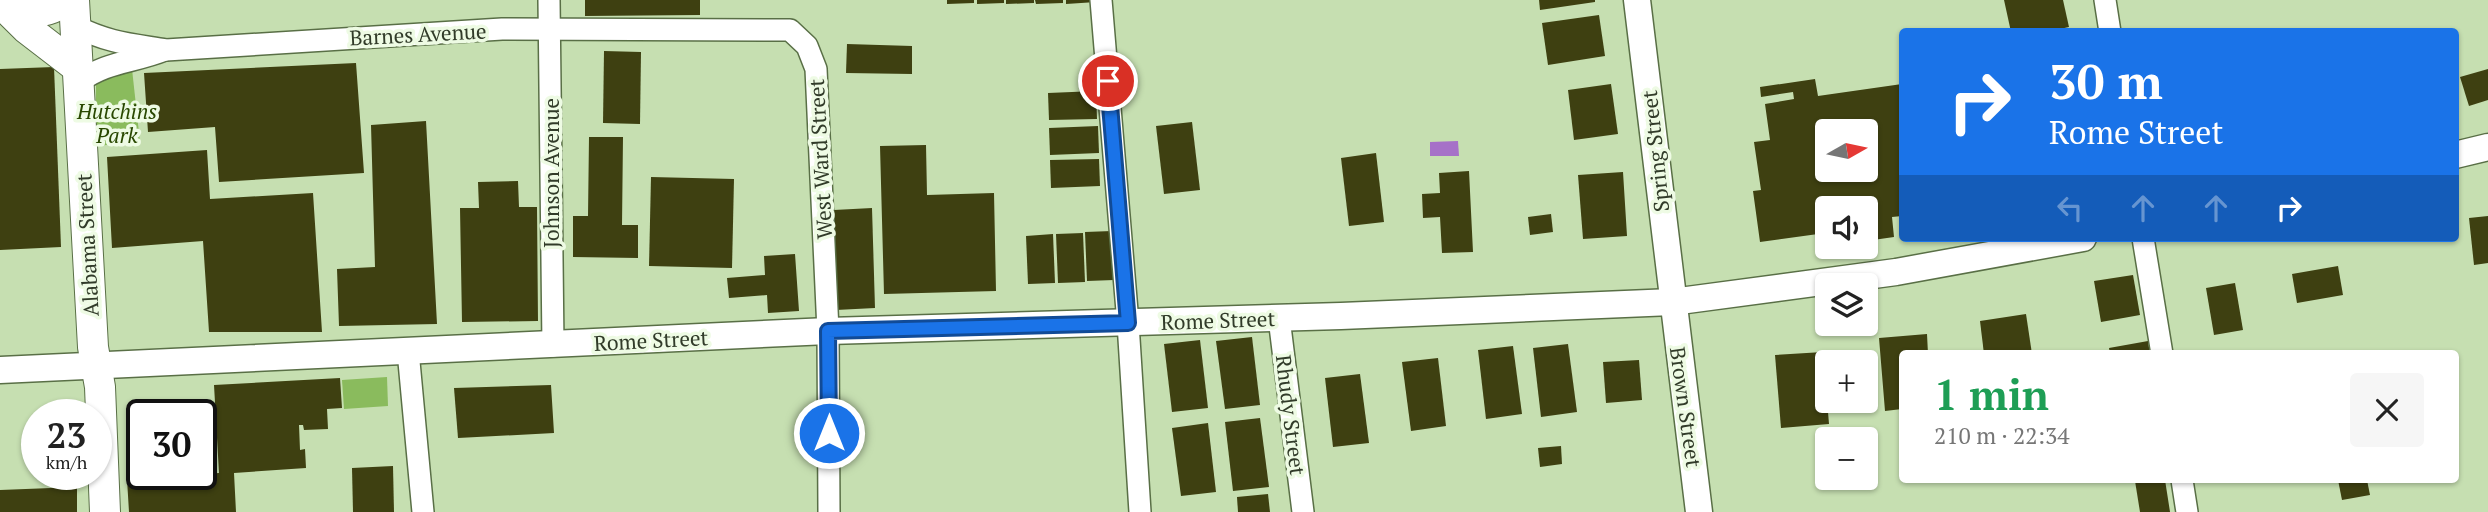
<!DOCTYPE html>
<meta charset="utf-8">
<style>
:root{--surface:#fff;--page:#f6f6f6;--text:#222;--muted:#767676}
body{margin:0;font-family:"PT Serif",serif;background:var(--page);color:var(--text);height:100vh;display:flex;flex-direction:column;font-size:26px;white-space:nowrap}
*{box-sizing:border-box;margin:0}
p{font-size:23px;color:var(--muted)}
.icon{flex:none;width:38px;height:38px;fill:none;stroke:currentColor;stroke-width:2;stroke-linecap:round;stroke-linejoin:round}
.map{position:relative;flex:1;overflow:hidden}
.sheet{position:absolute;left:1899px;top:350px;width:560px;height:133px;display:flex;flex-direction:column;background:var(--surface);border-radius:7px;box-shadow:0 2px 5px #0004}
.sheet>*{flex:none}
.guide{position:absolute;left:1899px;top:28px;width:560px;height:214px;border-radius:7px;box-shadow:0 2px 5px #0004;background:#1a73e8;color:#fff;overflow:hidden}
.needle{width:46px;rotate:81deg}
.controls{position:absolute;left:1815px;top:119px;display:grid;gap:14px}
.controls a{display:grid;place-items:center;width:63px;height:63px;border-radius:7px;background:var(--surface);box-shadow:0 2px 5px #0004;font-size:35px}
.speed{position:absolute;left:21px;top:399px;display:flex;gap:14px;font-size:35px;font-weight:700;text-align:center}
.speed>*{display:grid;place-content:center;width:91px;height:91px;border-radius:50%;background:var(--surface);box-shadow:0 2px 5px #0004;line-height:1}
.speed small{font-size:18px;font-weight:400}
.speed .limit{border:4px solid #111;border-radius:10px;background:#fff;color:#111}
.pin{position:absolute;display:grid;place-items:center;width:60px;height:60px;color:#fff;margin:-30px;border:4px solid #fff;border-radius:50%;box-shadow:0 2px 7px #0007}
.me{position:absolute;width:77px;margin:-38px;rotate:0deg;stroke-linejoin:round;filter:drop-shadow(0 0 5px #0008)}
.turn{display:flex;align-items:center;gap:24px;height:147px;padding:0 35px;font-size:32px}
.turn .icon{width:91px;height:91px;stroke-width:2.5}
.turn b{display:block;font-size:49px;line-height:60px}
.lanes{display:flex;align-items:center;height:66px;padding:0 35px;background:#0003;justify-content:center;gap:35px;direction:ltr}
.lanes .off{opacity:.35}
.round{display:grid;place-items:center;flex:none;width:74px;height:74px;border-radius:7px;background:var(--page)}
.head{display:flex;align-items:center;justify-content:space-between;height:119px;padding:0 35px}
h1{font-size:42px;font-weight:800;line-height:52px;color:#1e9e55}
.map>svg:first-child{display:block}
.green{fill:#8abb5d}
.water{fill:#a671c8}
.building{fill:#3e4011;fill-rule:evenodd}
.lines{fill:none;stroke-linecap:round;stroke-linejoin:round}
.minor-casing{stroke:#596f46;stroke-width:24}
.tertiary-casing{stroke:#596f46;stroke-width:29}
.secondary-casing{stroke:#596f46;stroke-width:32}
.minor{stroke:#fff;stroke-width:21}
.tertiary{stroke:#fff;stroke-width:26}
.secondary{stroke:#fff;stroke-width:30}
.route-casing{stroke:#114b97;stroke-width:18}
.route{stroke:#1a73e8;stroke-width:12}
.labels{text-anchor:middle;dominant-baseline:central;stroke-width:7;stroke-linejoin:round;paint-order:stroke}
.street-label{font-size:21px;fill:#313b29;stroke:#eefbe4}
.park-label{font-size:21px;font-style:italic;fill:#294800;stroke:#eefbe4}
</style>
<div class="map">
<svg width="2488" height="512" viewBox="0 0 2488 512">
<rect width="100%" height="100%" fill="#c6dfb1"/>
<!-- green -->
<g class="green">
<path d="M132,69L140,142L96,146V84L104,73Z"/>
<path d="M387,377L388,406L344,409L342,380Z"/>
</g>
<!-- water -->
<path class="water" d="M1458,141L1459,156H1430V142Z"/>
<!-- building -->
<g class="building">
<path d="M585,0H700V15L585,16Z"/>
<path d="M947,0H974V3L947,4Z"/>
<path d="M977,0H1004V3L977,4Z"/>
<path d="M1006,0H1034V3L1006,4Z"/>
<path d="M1035,0H1063V3L1036,4Z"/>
<path d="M1066,0H1096V2L1066,4Z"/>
<path d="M1539,0H1595V2L1540,10Z"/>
<path d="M2004,0H2063L2069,27L2046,32H2011Z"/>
<path d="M1599,15L1605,56L1548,65L1542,23Z"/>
<path d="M847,44L912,46V74L846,73Z"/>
<path d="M604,51L641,52L640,124L603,123Z"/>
<path d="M356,63L364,173L219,182L215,127L148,132L144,73Z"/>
<path d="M54,67L61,247L0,250V69Z"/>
<path d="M2488,69V100L2469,106L2460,77Z"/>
<path d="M1815,79L1818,96L1902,84V216L1892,217L1894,237L1866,241V208H1827V246L1820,247L1818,234L1760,242L1753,191L1761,190L1754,142L1770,140L1765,104L1794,99L1793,92L1761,97L1760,87ZM1827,131H1866V170H1827Z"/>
<path d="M1611,84L1618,134L1574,140L1568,90Z"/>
<path d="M1096,91L1097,119L1049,120L1048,93Z"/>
<path d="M426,121L437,324L339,326L337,269L375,267L371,125Z"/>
<path d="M1192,122L1200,190L1164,194L1156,126Z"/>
<path d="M1098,126L1099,153L1050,155L1049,128Z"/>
<path d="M589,137H623L622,225H638V258L573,257V216H588Z"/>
<path d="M926,145L927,195L994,193L996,291L884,294L880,146Z"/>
<path d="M207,150L210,199L313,193L322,332H209L203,241L112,248L107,157Z"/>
<path d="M1376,153L1384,222L1349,226L1341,158Z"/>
<path d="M1099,159L1100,186L1051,188L1050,160Z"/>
<path d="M1469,171L1473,252L1442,253L1440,217L1423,218L1422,194L1440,193L1439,173Z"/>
<path d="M1623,172L1627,236L1583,239L1578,175Z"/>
<path d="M651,177L734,179L732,268L649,266Z"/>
<path d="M518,181L519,207H537L538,321L462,322L460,208H479L478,182Z"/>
<path d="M872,208L875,308L836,310L834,210Z"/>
<path d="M1551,214L1553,232L1530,235L1528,217Z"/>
<path d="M2488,216V263L2474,265L2469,218Z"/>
<path d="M1112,231L1114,280L1087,281L1085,232Z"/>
<path d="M1083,233L1085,282L1058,283L1056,234Z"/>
<path d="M1053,234L1055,283L1028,284L1026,236Z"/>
<path d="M795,254L799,311L768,313L767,295L729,298L727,278L765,275L764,256Z"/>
<path d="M2338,266L2343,295L2297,303L2292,274Z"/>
<path d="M2133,275L2140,315L2101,322L2094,281Z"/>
<path d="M2235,283L2243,330L2214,335L2206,288Z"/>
<path d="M2026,314L2032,354H1984L1980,321Z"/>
<path d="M1927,334L1928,354H1902V409L1885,411L1879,338Z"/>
<path d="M1252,337L1260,405L1225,409L1216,341Z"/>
<path d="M1200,340L1208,408L1172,412L1164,344Z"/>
<path d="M2148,341L2150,354H2110L2109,348Z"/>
<path d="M1568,344L1577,412L1541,417L1533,348Z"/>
<path d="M1513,346L1522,414L1486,419L1478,350Z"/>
<path d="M1823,352L1829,424L1781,428L1775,355Z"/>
<path d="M1438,358L1446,426L1411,431L1402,362Z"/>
<path d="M1639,360L1642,400L1606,403L1603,362Z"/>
<path d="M1360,374L1369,443L1333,447L1325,378Z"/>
<path d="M340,378L342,408L327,409L328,429L304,430L303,425H299L300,450L305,449L306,468L234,473L236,512H129L127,479L219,473L214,385Z"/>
<path d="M551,385L554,433L458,438L454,388Z"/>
<path d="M1260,418L1269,487L1233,491L1225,422Z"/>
<path d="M1208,423L1216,492L1181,496L1172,428Z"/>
<path d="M1561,446L1562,464L1540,467L1538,448Z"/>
<path d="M393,466L394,512H353L352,468Z"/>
<path d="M2145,480H2165L2170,512H2140L2135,481Z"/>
<path d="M2338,480H2367L2370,495L2342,500Z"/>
<path d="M77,487V512H0V490Z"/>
<path d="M1268,494L1270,512H1238L1237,497Z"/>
</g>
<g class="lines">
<!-- minor casing -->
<g class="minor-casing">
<g id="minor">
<path d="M549,0L553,346"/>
<path d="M1101,0L1128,323L1140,512"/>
<path d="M2105,0L2110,32"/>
<path d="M75,26C109,43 130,44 166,50L502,29L790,30L807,46L816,69L828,331L829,512"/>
<path d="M79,82C107,61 133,63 165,50"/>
<path d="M2143,238L2162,354"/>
<path d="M1279,318L1303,512"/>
<path d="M408,351L423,512"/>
<path d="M2182,480L2187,512"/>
</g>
</g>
<!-- tertiary casing -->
<g class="tertiary-casing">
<g id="tertiary">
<path d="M1637,0L1699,512"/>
<path d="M2455,155L2488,147"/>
<path d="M0,370L828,331L1341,316L1672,302L1896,272L2083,238"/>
</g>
</g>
<!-- secondary casing -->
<g class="secondary-casing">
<g id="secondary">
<path d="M74,0L93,347L100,387L105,512"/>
<path d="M0,2L26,28L78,68"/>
<path d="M4,5C25,11 46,17 64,0"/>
</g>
</g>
<!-- minor -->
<use href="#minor" class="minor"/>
<!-- tertiary -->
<use href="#tertiary" class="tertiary"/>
<!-- secondary -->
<use href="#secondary" class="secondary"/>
</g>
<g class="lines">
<!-- route casing -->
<g class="route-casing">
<path id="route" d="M829,433L828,331L1128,323L1108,81"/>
</g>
<!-- route -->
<use href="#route" class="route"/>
</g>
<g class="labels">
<!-- street labels -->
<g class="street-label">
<text transform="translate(418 34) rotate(-3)">Barnes Avenue</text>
<text transform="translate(1655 151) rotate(-96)">Spring Street</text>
<text transform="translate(820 159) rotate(-93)">West Ward Street</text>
<text transform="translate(551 173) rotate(-90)">Johnson Avenue</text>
<text transform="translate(87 245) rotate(-93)">Alabama Street</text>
<text transform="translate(1218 320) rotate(-2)">Rome Street</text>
<text transform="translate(651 340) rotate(-3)">Rome Street</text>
<text transform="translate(1686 407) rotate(82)">Brown Street</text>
<text transform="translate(1291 415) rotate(83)">Rhudy Street</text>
</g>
<!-- park labels -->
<g class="park-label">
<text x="117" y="111">Hutchins<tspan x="117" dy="24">Park</tspan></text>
</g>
</g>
</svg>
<div class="controls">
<a><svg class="needle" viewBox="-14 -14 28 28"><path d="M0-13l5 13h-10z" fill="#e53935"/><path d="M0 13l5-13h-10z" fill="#767676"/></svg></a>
<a><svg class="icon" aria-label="sound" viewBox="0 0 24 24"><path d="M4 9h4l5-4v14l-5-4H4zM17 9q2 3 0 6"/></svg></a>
<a><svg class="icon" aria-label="layers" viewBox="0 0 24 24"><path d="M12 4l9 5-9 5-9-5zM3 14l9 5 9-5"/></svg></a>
<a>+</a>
<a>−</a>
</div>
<div class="speed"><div>23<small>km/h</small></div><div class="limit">30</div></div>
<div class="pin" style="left:1108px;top:81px;background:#d93025"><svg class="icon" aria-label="arrive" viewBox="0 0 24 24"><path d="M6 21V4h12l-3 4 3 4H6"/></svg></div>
<svg class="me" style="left:829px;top:433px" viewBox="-20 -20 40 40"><circle r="17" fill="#1a73e8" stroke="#fff" stroke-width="3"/><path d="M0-11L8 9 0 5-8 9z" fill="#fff"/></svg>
<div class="guide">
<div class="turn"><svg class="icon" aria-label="right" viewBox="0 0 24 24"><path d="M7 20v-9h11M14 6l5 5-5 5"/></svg><div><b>30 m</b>Rome Street</div></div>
<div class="lanes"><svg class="icon off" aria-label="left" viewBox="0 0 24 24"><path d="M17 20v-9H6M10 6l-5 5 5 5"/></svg><svg class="icon off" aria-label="ahead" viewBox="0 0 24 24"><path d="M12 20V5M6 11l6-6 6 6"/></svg><svg class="icon off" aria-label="ahead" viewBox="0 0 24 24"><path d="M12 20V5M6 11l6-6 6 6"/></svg><svg class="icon" aria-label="right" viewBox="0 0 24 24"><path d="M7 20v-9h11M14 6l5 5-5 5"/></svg></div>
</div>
<section class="sheet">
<div class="head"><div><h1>1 min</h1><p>210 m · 22:34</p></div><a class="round"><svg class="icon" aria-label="close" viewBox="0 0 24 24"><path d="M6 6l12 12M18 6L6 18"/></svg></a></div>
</section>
</div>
